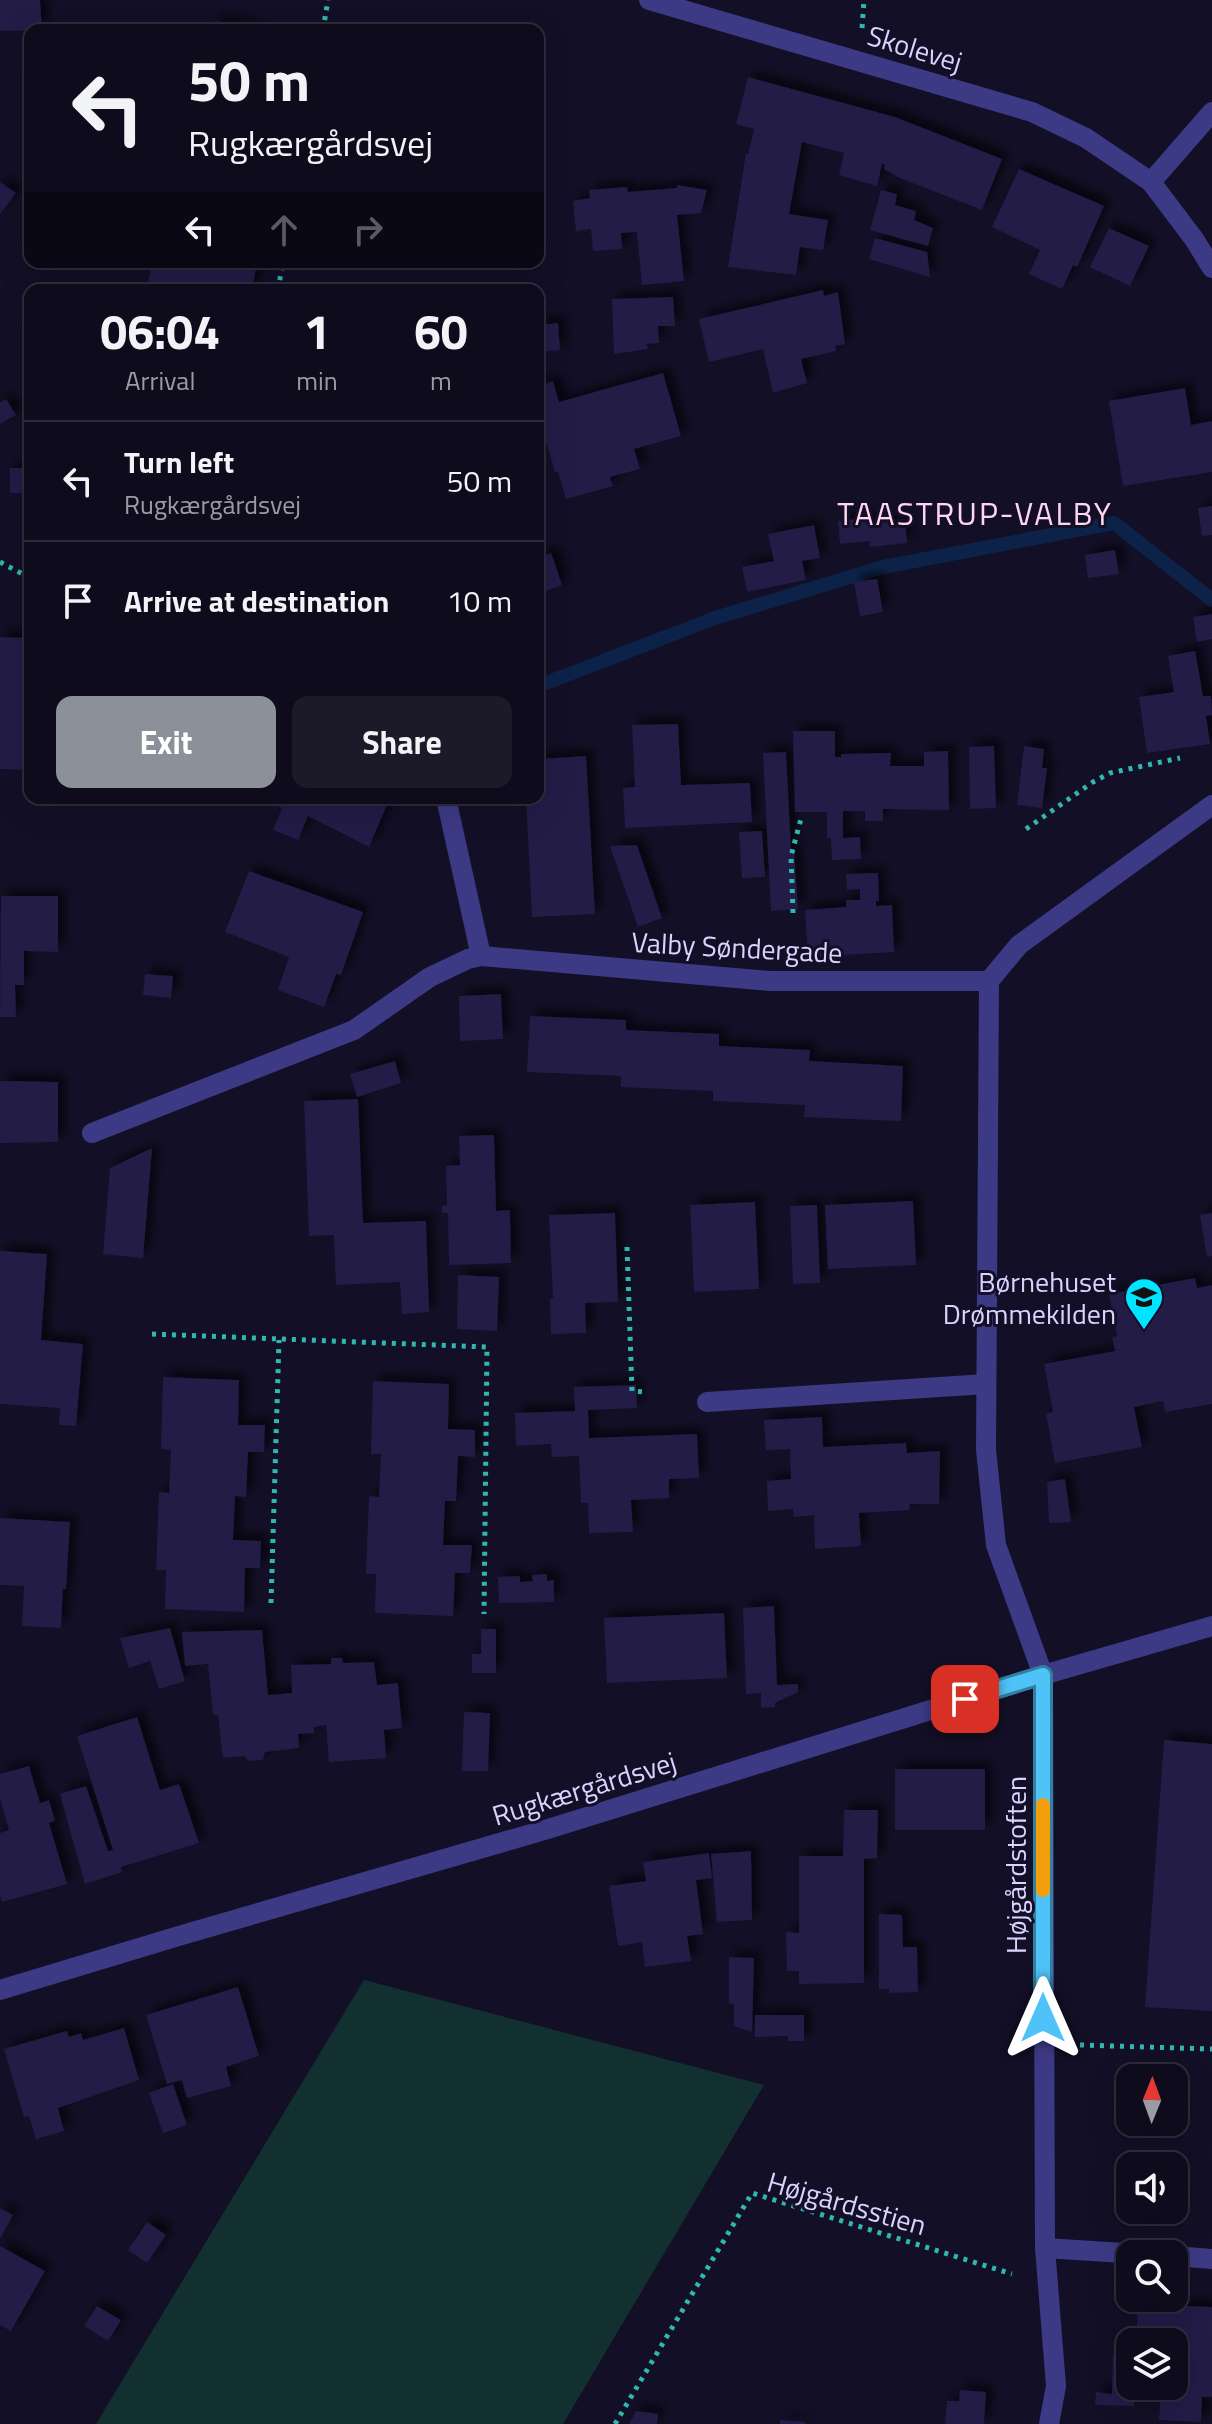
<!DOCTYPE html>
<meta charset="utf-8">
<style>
:root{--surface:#0e0b1c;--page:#1c1929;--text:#f1f3f6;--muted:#9b9ba3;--line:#2e2b3b;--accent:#8c9099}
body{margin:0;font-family:"Titillium Web",sans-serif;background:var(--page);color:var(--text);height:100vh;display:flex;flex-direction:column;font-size:30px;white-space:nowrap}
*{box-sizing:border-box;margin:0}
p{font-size:26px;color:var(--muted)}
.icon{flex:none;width:44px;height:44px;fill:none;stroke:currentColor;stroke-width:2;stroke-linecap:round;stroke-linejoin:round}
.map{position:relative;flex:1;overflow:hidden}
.sheet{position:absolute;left:24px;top:284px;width:520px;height:520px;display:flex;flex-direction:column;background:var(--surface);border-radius:16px;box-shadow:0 8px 32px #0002,0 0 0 2px var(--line)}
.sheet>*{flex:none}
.top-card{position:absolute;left:24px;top:24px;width:520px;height:244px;border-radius:16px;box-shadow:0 8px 32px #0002,0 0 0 2px var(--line);background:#0e0b1c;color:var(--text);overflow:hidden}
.needle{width:52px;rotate:1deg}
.controls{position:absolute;left:1116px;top:2064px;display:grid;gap:16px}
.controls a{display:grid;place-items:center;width:72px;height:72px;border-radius:16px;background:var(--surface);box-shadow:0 8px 32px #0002,0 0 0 2px var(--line);font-size:40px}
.pin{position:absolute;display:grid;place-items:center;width:68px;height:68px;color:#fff;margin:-34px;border-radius:16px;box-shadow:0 4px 12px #0006}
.me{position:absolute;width:88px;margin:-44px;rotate:0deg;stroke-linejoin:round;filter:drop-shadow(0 0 6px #0008)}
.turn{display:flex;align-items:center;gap:28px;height:168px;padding:0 32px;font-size:36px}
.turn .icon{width:104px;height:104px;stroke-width:2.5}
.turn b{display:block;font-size:56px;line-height:68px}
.lanes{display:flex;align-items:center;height:76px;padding:0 32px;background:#0003;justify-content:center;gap:40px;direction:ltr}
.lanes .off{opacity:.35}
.eta{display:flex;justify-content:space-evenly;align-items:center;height:136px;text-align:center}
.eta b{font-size:48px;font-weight:700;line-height:56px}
.button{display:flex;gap:16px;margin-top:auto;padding:16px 32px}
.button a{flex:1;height:92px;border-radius:16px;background:var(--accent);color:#fff;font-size:32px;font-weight:700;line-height:92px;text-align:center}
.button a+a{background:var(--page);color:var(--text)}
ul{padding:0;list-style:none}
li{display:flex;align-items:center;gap:24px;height:120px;padding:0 32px;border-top:2px solid var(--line)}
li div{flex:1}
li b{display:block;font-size:30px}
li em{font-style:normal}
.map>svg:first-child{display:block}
.green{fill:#12302f}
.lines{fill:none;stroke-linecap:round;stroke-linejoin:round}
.stream{stroke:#0c2248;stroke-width:14}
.building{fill:#241b47;filter:url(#shadow)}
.path{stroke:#2fb8b0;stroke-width:5;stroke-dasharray:4 6;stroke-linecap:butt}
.minor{stroke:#3d3a85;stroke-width:20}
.route-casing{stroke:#337fa1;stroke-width:20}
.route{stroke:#4fc3f7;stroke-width:14}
.slow{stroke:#f59e0b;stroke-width:14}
.labels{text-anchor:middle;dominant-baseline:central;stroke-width:6;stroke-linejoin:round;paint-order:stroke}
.street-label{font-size:28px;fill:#d9d4ff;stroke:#130f26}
.poi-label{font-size:28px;fill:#d9d4ff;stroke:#130f26;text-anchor:end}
.quarter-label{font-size:32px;letter-spacing:2px;fill:#ffd6f0;stroke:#130f26}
</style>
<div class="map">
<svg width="1212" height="2424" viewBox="0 0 1212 2424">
<defs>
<filter id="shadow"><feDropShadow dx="7" dy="-7" stdDeviation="4" flood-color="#0009"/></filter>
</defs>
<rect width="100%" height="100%" fill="#130f26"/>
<!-- green -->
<path class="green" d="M364,1980L764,2085L563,2424H96Z"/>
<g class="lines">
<!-- stream -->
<path class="stream" d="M538,686L715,618L883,567L1114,523L1212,600"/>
</g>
<!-- building -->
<g class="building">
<path d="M0,0H40L42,30L0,31Z"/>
<path d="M215,21L263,28L262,30H214Z"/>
<path d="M748,77L895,117L1002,159L982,210L900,178L884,169L885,165L882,164L877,186L839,175L844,153L802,142L789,214L828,220L823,250L800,247L796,275L728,267L746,153L748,154L754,129L736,124Z"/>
<path d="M1019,169L1104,206L1077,267L1073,265L1062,289L1029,274L1040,250L992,227Z"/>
<path d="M0,182L16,193L0,214Z"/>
<path d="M677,185L707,190L701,213L677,215L684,281L642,285L637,232L621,233L622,249L593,251L591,229L576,231L573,201L590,198L589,190L627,187L628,192L677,188Z"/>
<path d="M881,190L897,194L895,205L916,211L914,220L933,228L928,246L870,230Z"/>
<path d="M1109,228L1149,246L1130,286L1090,267Z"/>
<path d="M875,238L927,252L930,277L869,259Z"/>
<path d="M152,262H257L252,290H147Z"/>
<path d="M823,290L824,296L838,292L845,344L835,346L836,351L801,359L807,383L773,393L763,349L709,362L699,319Z"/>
<path d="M673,297L675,326H658L659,343L647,344L648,349L614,354L612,299Z"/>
<path d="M558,323L560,350L538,352V325Z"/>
<path d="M663,373L681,436L634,449L640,469L610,477L613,486L566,499L558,472H555L540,422H538V386L553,381L559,402Z"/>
<path d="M1185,388L1191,425L1212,421V472L1123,486L1109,401Z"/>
<path d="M6,399L16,415L0,424V403Z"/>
<rect x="10" y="468" width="20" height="25"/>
<path d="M1212,506V535L1202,536L1198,508Z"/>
<path d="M867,518L868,523L905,519L907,543L870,547V541L840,544L838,521Z"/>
<path d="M814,525L820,558L802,561L806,580L747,592L742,567L774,561L768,534Z"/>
<path d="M1115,550L1119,574L1088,578L1085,555Z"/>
<path d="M551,553L562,585L538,594V557Z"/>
<path d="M877,579L883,612L860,616L854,582Z"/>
<path d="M1212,614V639L1197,642L1193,617Z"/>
<path d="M0,637L30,638L29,770L0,769Z"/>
<path d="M1195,651L1203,696H1211L1212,715L1206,716L1210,744L1147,753L1139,697L1174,692L1168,656Z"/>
<path d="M678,724L681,785L750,783L752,822L625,828L623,788L635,787L632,725Z"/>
<path d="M793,731H835V757H841V754L891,753L890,766H924V752L948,751L949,810L883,809V821H865V811H843V838L860,837L861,859L832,860L831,838H827V812H795Z"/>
<path d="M994,746L996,808L970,809L969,747Z"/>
<path d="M1024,746L1044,749L1042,768H1047L1042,808L1017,805Z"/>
<path d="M786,752L791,849H794L798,909L771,911L763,753Z"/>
<path d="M586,756L595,914L532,917L526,798H538V759Z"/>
<path d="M262,798H390L369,847L308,816L298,840L273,830L282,808Z"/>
<path d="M762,831L765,877L742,878L739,832Z"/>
<path d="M637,845L662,918L638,927L610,846Z"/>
<path d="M249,871L363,912L341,975L336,974L324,1007L278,990L289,957L225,932Z"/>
<path d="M878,873L879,901H876V906L892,905L894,952L808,957L805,910L846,907V900H860V889L847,890L846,874Z"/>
<path d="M1,896H58V952L24,951V985H15L16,1017H0Z"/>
<path d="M145,974L173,976L171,998L143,995Z"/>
<path d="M501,994L503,1039L460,1041L459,996Z"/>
<path d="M530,1016L626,1020V1030L719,1034V1046L810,1050L809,1061L903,1066L901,1121L804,1117L805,1105L713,1101V1091L621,1087V1076L527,1072Z"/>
<path d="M395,1061L401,1083L357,1097L350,1074Z"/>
<path d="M0,1081L58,1082V1142L0,1143Z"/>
<path d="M358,1099L363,1223L426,1221L429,1312L402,1314L400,1282L336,1285L334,1235L309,1236L304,1101Z"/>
<path d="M494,1135L496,1211L510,1210L511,1263L449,1265L448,1213H442V1206L447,1205L446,1166L460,1165L459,1136Z"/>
<path d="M152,1148L143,1258L103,1254L110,1168Z"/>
<path d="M913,1201L916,1265L828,1269L825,1205Z"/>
<path d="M755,1202L759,1289L694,1292L690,1205Z"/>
<path d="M817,1205L820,1283L793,1284L790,1206Z"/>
<path d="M615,1213L618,1302L585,1303L586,1333L551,1334L550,1299L553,1298L549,1215Z"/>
<path d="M1212,1213V1256L1207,1257L1200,1215Z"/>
<path d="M0,1251L47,1254L41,1340L83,1344L76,1426L59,1425L60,1408L0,1404Z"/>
<path d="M458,1275L499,1277L497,1331L457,1329Z"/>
<path d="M1195,1278L1197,1288L1212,1285V1404L1165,1412L1163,1401L1134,1407L1142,1447L1055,1463L1046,1413L1053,1412L1044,1364L1115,1351L1112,1337L1117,1336L1109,1294Z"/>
<path d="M163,1377L239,1380L238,1425H265L264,1452H248L246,1497L235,1496L233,1540L261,1541L260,1568H245L244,1612L165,1609L166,1570H156L159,1492L169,1493L171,1450L161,1449Z"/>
<path d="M373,1381L449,1384L448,1429L475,1430V1457L458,1456L456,1501H445L443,1545H472L470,1573H455L453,1616L375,1613L376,1574H366L369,1496L379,1497L381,1454H371Z"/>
<path d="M636,1385L637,1408L588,1410L589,1438L697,1434L699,1478L669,1479V1498L631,1500L633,1532L589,1533L588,1503H581L579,1456L552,1457L551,1444L516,1446L515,1413L575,1411L574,1387Z"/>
<path d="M822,1417L823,1447L906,1443L907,1453L940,1451L939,1504H910L909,1510L859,1513L861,1546L815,1549L814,1515L794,1517L793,1509L768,1511L767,1481L791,1479L790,1449L766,1450L764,1420Z"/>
<path d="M1065,1479L1071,1522L1049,1523L1047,1482Z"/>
<path d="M0,1518L70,1522L66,1589H63L61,1628L22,1626L24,1586L0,1585Z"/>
<path d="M547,1574V1581L554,1580V1602L499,1603L498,1577L520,1576V1582L533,1581L532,1575Z"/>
<path d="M774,1606L777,1685L798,1684V1692L775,1703V1707L761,1708V1693L746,1694L743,1608Z"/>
<path d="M724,1613L727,1678L607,1683L604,1618Z"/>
<path d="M170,1628L185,1681L159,1689L150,1661L129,1668L120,1638Z"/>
<path d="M481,1629H496V1673H472V1654H481Z"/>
<path d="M262,1630L268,1695L292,1693L291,1665L331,1664V1658H342L343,1663L374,1662L377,1685L398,1683L402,1728L384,1730L386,1758L329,1762L326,1725L314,1727V1733L298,1734L299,1748L265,1752L263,1760L248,1761L245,1756L223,1758L218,1715L213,1714L208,1664L185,1666L182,1632Z"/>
<path d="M464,1712L490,1713L488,1771H462Z"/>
<path d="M137,1717L160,1790L179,1784L199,1843L121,1867L122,1872L85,1884L60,1794L86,1786L108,1851L113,1850L77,1736Z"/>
<path d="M1164,1740L1212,1744V2011L1145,2007Z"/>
<path d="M29,1766L40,1803L49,1800L55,1821L49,1823L67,1884L2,1902L0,1895V1833L9,1830L0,1798V1774Z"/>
<rect x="895" y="1769" width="90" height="61"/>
<path d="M844,1810H878L877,1858L864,1859V1983L799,1984V1971H787L786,1932L799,1933V1856H843Z"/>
<path d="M751,1851L752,1920L717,1922L711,1854Z"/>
<path d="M709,1853L712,1878L696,1880L703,1934L687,1936L691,1961L645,1967L642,1942L618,1946L609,1886L646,1881L643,1862Z"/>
<path d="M879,1914L902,1915L903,1947H917L918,1992L889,1993V1989H879Z"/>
<path d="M729,1957L754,1958L752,2032L734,2026V2004H729Z"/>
<path d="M238,1987L259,2056L226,2067L231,2086L187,2098L182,2080L167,2084L146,2015Z"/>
<path d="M755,2015H804V2041H788V2036L755,2037Z"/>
<path d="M124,2028L139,2080L58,2108L64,2131L36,2139L29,2116L24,2117L4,2049L67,2031L69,2037L81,2033L83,2040Z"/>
<path d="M173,2084L187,2125L163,2133L149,2093Z"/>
<path d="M0,2208L13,2215L0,2239Z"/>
<path d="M147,2222L166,2235L147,2263L128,2250Z"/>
<path d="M0,2246L45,2271L11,2331L0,2325Z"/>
<path d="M1138,2304L1212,2307V2397H1202L1201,2422L1159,2420L1161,2394L1134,2393V2406L1095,2405L1096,2392L1112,2394L1113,2355L1130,2356V2386H1174V2342H1136Z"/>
<path d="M97,2306L121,2320L108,2341L84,2326Z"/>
<path d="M960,2390L986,2392L984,2424H945L947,2401H959Z"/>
<path d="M636,2411L658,2414L657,2424H629Z"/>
<path d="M780,2420L805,2422V2424H780Z"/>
</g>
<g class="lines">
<!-- path -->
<g class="path">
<path d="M862,28L864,0"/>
<path d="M323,30L328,0"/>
<path d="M278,290L283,262"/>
<path d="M0,562L30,578"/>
<path d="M1026,829L1093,782L1110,773L1180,758"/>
<path d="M793,913L791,856L802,815"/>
<path d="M627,1247L632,1391L647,1392"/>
<path d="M152,1334L487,1347L484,1614"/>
<path d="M271,1603L279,1340"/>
<path d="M1080,2045L1212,2049"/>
<path d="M615,2424L752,2193L1012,2274"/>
</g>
<!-- minor -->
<g class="minor">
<path d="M649,0L1032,112L1086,138L1151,182L1194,239L1212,268"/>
<path d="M1151,182L1212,112"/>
<path d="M446,798L481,956L770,981H989"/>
<path d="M92,1133L354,1030L430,977L468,959L481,956"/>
<path d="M707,1402L986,1384"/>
<path d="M0,1990L182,1935L548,1829L1043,1675L1212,1626"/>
<path d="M1045,2248L1139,2254"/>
<path d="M1174,2256L1212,2259"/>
<path d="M1049,2424L1056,2386L1045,2248L1043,1675L996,1545L986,1450L989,981L1019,945L1212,805"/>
</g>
</g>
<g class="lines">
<!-- route casing -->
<g class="route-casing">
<path id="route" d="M965,1699L1043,1675V2018"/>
</g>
<!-- route -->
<use href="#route" class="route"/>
<!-- slow -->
<path class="slow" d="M1043,1805V1890"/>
</g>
<!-- icons -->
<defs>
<g id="school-pin" transform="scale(2)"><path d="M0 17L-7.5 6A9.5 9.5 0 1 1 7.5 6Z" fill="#00e5ff" stroke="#130f26"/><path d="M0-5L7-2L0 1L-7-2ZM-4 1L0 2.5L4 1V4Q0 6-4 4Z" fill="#111"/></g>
</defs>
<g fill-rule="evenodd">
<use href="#school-pin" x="1144" y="1297"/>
</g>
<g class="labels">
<!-- street labels -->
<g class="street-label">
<text transform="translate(915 48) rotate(17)">Skolevej</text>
<text transform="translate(737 947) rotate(3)">Valby Søndergade</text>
<text transform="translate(584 1788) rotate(-17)">Rugkærgårdsvej</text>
<text transform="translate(1015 1865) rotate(-90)">Højgårdstoften</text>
<text transform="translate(847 2203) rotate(16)">Højgårdsstien</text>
</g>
<!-- poi labels -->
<g class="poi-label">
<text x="1116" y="1281">Børnehuset<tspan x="1116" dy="32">Drømmekilden</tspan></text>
</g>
<!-- quarter labels -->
<g class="quarter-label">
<text x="975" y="513">TAASTRUP-VALBY</text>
</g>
</g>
</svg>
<div class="controls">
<a><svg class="needle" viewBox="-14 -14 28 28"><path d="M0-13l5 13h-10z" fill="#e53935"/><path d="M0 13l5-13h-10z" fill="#9b9ba3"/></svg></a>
<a><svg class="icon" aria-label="sound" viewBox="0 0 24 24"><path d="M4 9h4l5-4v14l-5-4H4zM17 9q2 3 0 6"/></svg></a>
<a><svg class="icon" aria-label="search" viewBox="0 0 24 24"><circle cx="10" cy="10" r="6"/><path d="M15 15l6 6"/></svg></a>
<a><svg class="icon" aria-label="layers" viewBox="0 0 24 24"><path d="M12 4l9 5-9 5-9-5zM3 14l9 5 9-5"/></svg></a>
</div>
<div class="pin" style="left:965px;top:1699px;background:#d93025"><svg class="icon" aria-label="arrive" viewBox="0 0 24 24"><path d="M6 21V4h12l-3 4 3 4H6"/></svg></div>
<svg class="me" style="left:1043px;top:2018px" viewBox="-20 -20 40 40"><path d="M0-17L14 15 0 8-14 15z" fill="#4fc3f7" stroke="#fff" stroke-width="4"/></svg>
<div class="top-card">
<div class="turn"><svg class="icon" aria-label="left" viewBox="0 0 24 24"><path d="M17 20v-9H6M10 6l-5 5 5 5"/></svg><div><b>50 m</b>Rugkærgårdsvej</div></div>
<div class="lanes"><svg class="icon" aria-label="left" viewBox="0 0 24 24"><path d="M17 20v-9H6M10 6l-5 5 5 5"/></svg><svg class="icon off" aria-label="ahead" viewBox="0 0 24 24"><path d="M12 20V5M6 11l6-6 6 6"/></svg><svg class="icon off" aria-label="right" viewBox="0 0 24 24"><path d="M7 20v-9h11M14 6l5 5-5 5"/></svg></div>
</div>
<section class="sheet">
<div class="eta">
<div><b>06:04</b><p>Arrival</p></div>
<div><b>1</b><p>min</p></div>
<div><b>60</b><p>m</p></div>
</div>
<ul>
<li><svg class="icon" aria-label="left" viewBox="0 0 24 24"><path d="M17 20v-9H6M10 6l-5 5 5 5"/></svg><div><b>Turn left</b><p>Rugkærgårdsvej</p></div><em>50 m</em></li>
<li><svg class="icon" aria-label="arrive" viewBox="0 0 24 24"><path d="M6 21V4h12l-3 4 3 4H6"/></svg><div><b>Arrive at destination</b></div><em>10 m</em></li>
</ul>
<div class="button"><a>Exit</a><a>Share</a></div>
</section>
</div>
